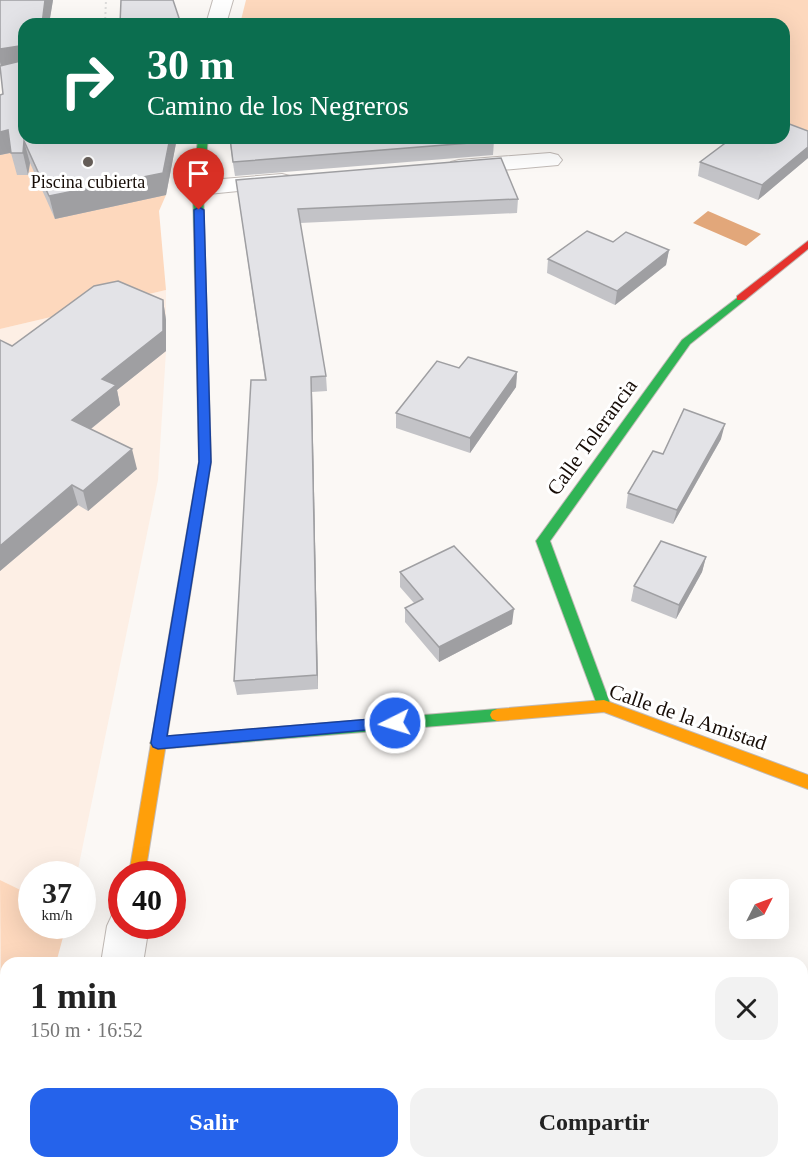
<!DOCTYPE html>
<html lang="es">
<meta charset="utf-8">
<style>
:root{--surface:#fff;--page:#f2f2f2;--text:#222;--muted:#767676;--accent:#2563eb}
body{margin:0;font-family:Georgia,serif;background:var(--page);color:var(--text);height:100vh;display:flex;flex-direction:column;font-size:22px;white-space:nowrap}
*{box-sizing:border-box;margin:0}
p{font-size:20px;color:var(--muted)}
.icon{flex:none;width:33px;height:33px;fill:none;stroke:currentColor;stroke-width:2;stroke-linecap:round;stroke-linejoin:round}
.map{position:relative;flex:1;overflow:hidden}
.drawer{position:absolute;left:0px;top:957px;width:808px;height:212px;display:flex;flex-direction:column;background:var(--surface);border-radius:18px 18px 0 0;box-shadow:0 6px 24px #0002}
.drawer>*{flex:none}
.guide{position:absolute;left:18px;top:18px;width:772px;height:126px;border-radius:18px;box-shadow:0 6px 24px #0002;background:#0b6e4f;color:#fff;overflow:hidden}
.needle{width:39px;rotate:48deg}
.fabs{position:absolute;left:729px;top:879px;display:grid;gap:12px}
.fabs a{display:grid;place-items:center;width:60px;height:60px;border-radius:12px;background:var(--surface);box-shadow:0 6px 24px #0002;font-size:30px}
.speed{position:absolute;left:18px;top:861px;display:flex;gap:12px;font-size:30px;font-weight:700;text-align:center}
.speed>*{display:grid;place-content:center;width:78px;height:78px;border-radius:50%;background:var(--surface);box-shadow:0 6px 24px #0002;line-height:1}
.speed small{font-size:15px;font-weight:400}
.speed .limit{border:9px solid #d22;background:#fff;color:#111}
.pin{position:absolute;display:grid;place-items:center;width:51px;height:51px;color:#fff;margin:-62px -26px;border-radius:50% 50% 50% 0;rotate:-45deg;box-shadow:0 0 6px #0007}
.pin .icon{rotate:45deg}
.me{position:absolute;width:66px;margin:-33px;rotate:265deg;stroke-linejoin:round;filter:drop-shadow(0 0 4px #0008)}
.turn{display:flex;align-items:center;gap:21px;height:126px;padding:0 30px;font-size:27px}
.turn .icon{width:78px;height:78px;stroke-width:2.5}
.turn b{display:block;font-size:42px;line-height:51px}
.round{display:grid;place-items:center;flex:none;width:63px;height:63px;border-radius:18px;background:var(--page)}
.overview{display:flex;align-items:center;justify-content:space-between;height:102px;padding:0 30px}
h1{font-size:36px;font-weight:800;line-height:45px}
.action{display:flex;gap:12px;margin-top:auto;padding:12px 30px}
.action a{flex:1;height:69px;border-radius:18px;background:var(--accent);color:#fff;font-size:24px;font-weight:800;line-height:69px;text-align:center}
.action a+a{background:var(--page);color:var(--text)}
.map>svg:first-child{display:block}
.built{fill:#fdefe5}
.green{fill:#fdd8bd}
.water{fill:#e2a77a}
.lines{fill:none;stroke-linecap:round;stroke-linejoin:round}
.street-casing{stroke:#c1bab6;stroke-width:2}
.fast-casing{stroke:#c1bab6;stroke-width:2}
.slow-casing{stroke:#c1bab6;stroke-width:2}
.jam-casing{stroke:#c1bab6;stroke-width:2}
.path{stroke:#dddcdb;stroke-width:2;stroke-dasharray:2 3;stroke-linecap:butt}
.street{fill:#fefefe;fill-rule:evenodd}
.fast{fill:#30b455;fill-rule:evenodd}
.slow{fill:#ff9f0a;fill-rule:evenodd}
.jam{fill:#e5322d;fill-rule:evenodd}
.wall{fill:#c3c3c7}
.shaded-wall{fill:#9f9fa2}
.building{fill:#e3e3e7;stroke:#9f9fa2;stroke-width:1.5}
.route{fill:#2563eb;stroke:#184099;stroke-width:1.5}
.poi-dot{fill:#675f5a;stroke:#fff;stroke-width:2}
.labels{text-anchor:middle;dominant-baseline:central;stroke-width:6;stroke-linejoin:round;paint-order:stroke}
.far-poi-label{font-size:18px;fill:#170d07;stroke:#fff}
.street-label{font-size:21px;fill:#170d07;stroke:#fff}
</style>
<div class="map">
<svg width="808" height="1168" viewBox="0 0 808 1168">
<rect width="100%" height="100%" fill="#fbf8f5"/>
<!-- built -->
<path class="built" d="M166,290V351L158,480L77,874H32L31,895L0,880V329Z"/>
<!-- green -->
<g class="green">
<path d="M246,0H808V133L785,125L784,24H240Z"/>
<path d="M0,97L24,138L166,195L159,211L166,290L0,329Z"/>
<path d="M0,880L31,895L32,926H66L56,963H6V1151L2,1168Z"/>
</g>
<!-- water -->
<path class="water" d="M708,211L761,234L746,246L693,223Z"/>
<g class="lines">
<!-- street casing -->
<g class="street-casing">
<g id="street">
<path d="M213,0H233L226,24H206Z"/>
<path d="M550,153L558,155L562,160L558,165L459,174L451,172L447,167L451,162L459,160Z"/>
<path d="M282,174L290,176L294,181L290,186L198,195L190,193L186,188L190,183L198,181Z"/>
<path d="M122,910V926H149L143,963H101L107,926L113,913Z"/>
<path d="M67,1162H113L112,1168H66Z"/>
</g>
</g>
<!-- fast casing -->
<g class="fast-casing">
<g id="fast">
<path d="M198,138H208L203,188L211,462L186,619L184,623H174L172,619L199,462L193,188Z"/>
<path d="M741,295L745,296V300L690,344L550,541L611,706L609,710L604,712L599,710L536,541L682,340Z"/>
<path d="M497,709L502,711L504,715L502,719L497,721L158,749L153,747L150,743L153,739L158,737Z"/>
</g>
</g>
<!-- slow casing -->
<g class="slow-casing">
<g id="slow">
<path d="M179,614L184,615L186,619L145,874H129L172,619L174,615Z"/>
<path d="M604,700L808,775V789L604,712L497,721L492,719L490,715L492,711L497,709Z"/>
</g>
</g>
<!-- jam casing -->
<g class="jam-casing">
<path id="jam" d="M808,241V249L745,300H737V296Z"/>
</g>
<!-- path -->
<path class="path" d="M105,24L106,0"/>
<!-- street -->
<use href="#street" class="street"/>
<!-- fast -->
<use href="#fast" class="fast"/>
<!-- slow -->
<use href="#slow" class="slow"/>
<!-- jam -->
<use href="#jam" class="jam"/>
</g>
<!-- wall -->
<g class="wall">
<path d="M0,0H53L49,24H24V138H177L166,195L55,219L30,163L28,175H17L11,153L0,155V95L3,94L0,62Z"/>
<path d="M808,131V158L758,200L698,176L700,162Z"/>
<path d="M229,138H493L494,141L493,155L235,176Z"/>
<path d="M236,180L518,199L517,213L300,223L326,376L327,391L312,392L318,689L237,695L234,681L265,380Z"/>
<path d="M613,242L669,250L666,265L615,305L547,273L548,259Z"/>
<path d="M163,300L166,320V351L117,390L120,405L91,429L137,469L88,511L78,505L0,571V340L12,346Z"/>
<path d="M459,368L517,372L516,387L470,453L396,428V413Z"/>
<path d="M721,439L673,524L626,508L628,493L663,454Z"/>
<path d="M706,557L702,572L676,619L631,601L634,586Z"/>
<path d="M400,572L512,624L439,662L405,622V608L414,603L400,587Z"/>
<path d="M752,1162H802L808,1168H751Z"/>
</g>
<!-- shaded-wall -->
<g class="shaded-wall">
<path d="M45,0H53L49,24H42Z"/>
<path d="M19,46L24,67L2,71L0,62V49Z"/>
<path d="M8,130L14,152L0,155V132Z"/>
<path d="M170,138H177L166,195L55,219L49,196Z"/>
<path d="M24,141L30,163L28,175L23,153Z"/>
<path d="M808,147V158L758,200L762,185Z"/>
<path d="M669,250L666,265L615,305L617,291Z"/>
<path d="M163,300L166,320V351L117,390L120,405L77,440L72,420L102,379Z"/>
<path d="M517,372L516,387L470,453V438Z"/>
<path d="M311,377L312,392L318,689L317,675Z"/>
<path d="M725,424L721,439L673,524L677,510Z"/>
<path d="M132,449L137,469L88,511L83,491Z"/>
<path d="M72,485L78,505L0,571V546Z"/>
<path d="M706,557L702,572L676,619L679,605Z"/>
<path d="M514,609L512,624L439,662V647Z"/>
</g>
<!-- building -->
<g class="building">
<path d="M0,0H45L42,24H24V138H170L163,173L49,196L24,141L23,153H11L8,130L0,132V95L3,94L0,66L21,61V48L19,46L0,49Z"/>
<path d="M121,0H173L181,24H120Z"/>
<path d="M784,122L808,131V147L762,185L700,162L732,138H784Z"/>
<path d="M230,138H493L494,141L233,162Z"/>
<path d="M501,158L518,199L298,209L326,376L311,377L317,675L234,681L251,380H266L236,180Z"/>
<path d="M587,231L613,242L626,232L669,250L617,291L548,259Z"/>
<path d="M118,281L163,300V331L102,379L116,385L72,420L132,449L83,491L72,485L0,546V340L12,346L94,286Z"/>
<path d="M468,357L517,372L470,438L396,413L437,361L459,368Z"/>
<path d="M684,409L725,424L677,510L628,493L653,451L663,454Z"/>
<path d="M661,541L706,557L679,605L634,586Z"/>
<path d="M454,546L514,609L439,647L405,608L423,599L400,572Z"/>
<path d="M802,1057L808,1059V1168H755L756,1162H802Z"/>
</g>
<!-- route -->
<path class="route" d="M199,207L204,210L211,462L167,736L395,717L400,719L402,723L400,727L158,749L153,747L151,743L199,462L194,210Z"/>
<!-- markers -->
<circle class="poi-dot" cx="88" cy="162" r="6"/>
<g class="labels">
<!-- far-poi labels -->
<g class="far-poi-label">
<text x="88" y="182">Piscina cubierta</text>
</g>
<!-- street labels -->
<g class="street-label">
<text transform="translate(592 437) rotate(-54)">Calle Tolerancia</text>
<text transform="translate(688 717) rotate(19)">Calle de la Amistad</text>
</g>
</g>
</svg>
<div class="fabs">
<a><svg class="needle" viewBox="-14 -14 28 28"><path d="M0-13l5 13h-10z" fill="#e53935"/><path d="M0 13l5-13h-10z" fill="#767676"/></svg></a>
</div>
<div class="speed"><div>37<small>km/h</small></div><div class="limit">40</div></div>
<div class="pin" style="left:199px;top:210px;background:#d93025"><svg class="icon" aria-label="arrive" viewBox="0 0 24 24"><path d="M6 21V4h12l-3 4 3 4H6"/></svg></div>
<svg class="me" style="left:395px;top:723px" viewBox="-20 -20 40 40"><circle r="17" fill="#2563eb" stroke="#fff" stroke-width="3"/><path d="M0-11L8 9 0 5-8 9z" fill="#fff"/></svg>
<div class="guide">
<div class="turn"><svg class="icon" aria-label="right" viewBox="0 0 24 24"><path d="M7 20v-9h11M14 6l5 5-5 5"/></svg><div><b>30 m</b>Camino de los Negreros</div></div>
</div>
<section class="drawer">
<div class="overview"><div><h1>1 min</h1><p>150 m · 16:52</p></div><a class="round"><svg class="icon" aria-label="close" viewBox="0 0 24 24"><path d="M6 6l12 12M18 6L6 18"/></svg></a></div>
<div class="action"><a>Salir</a><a>Compartir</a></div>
</section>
</div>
